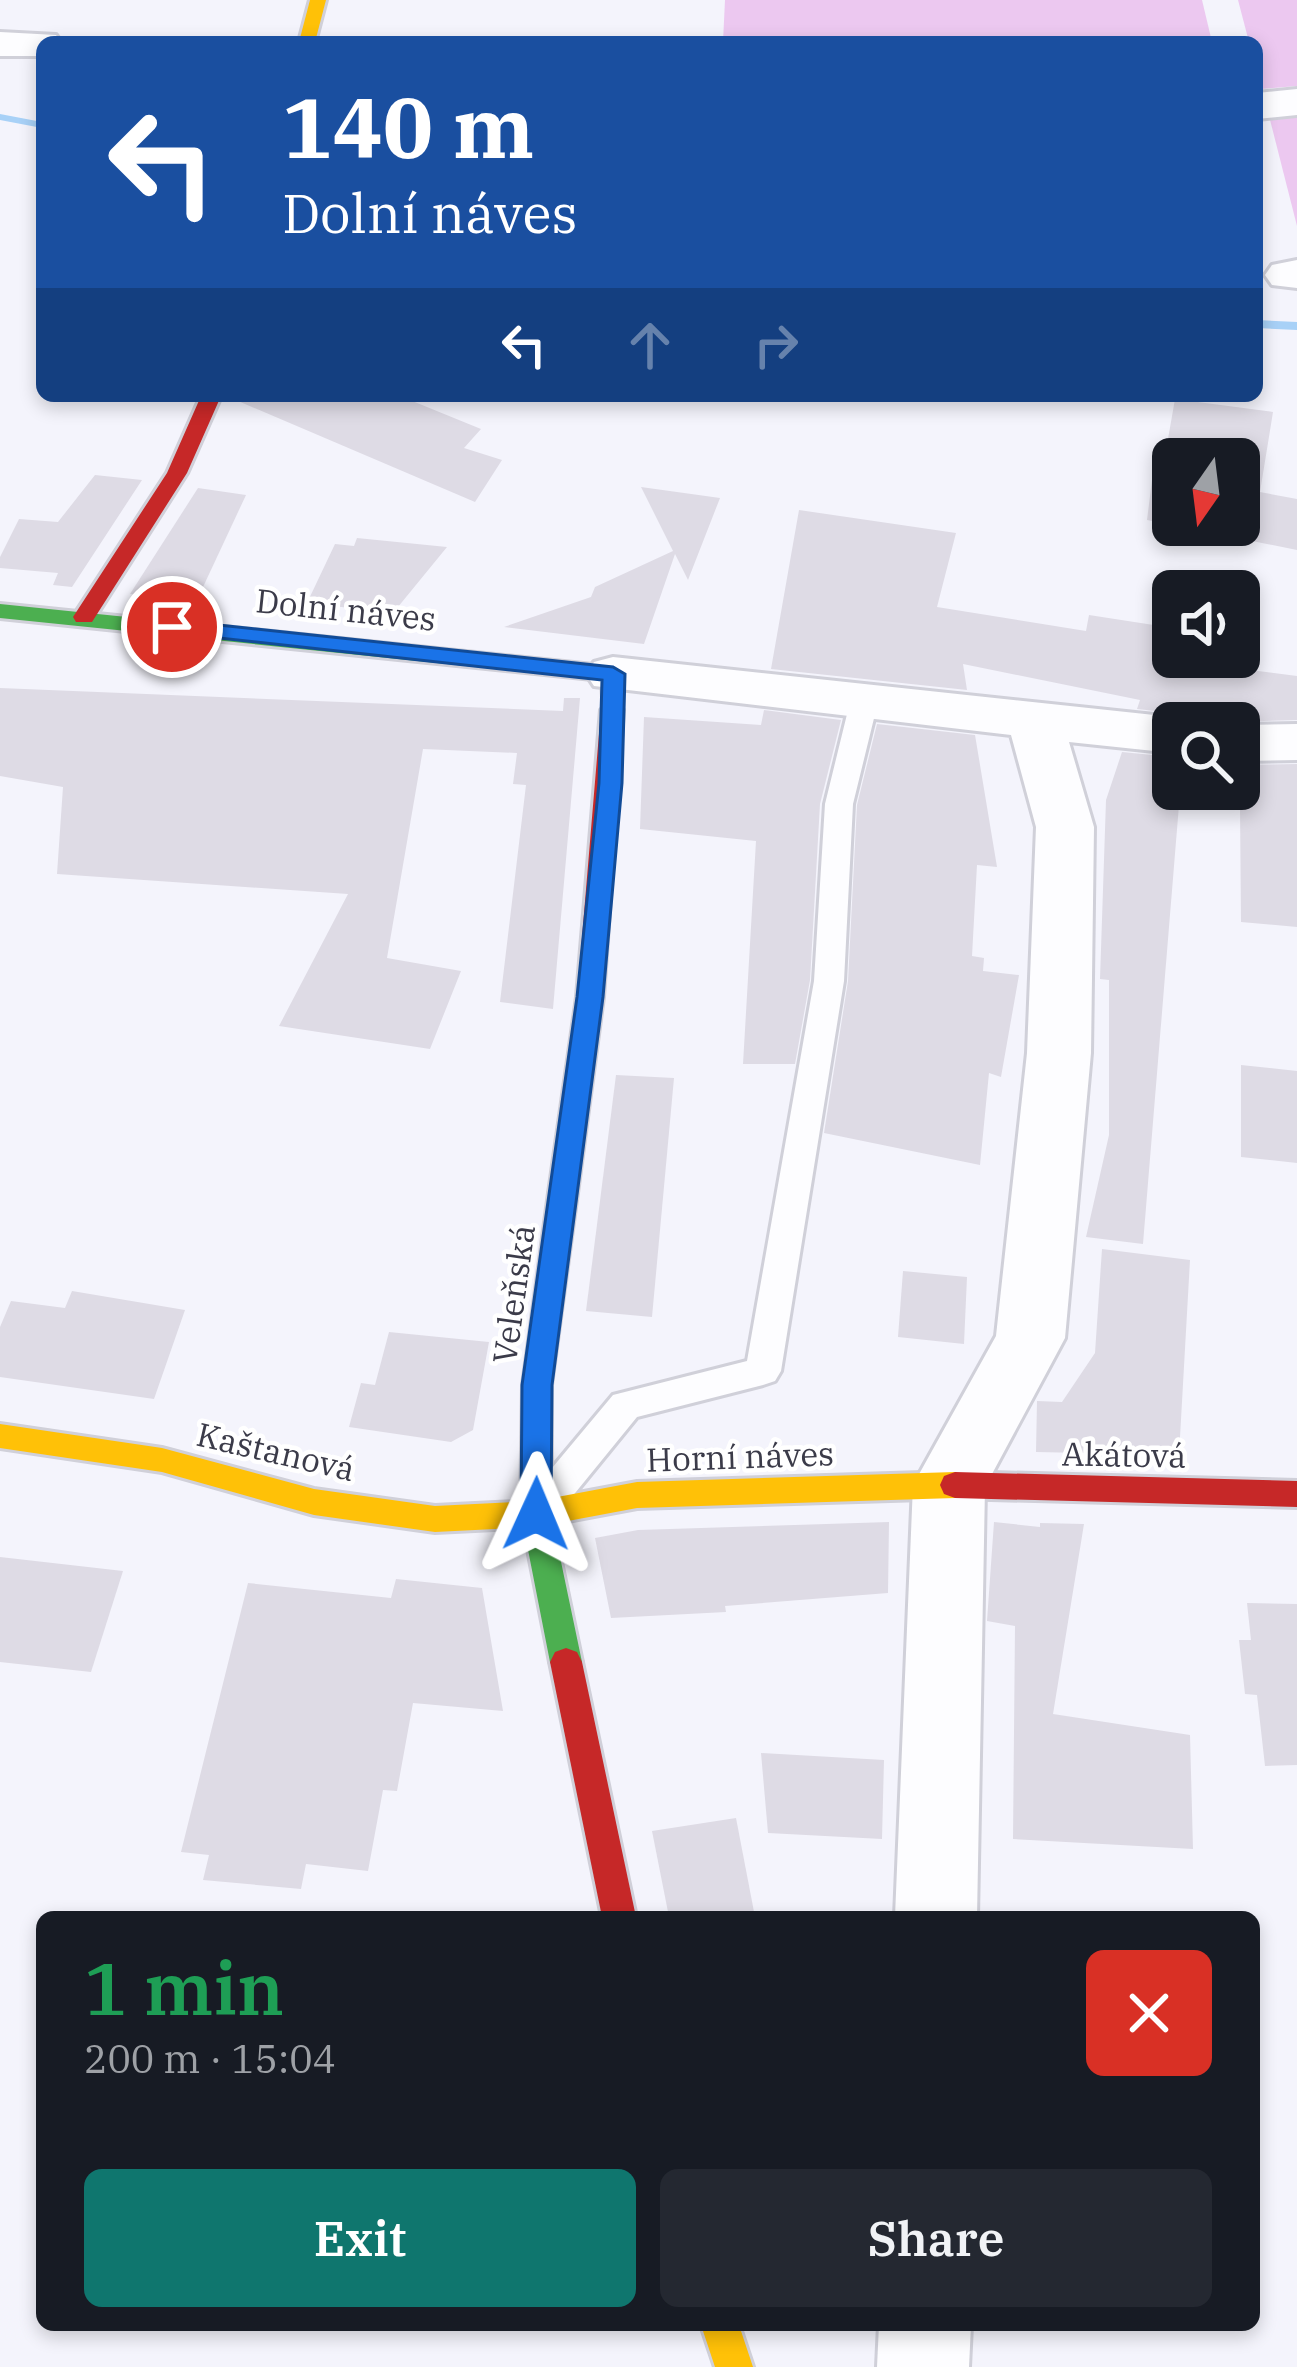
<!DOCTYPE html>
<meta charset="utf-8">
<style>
:root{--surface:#171b24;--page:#242831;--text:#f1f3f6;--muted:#9ea1a6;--accent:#0f766e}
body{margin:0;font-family:"IBM Plex Serif",serif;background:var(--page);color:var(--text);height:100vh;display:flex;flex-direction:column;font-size:45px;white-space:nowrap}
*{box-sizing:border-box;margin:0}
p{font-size:39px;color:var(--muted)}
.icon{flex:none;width:66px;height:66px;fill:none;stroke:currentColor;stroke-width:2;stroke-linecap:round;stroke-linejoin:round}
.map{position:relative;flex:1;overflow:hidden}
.panel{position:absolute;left:36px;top:1911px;width:1224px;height:420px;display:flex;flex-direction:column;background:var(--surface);border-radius:18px;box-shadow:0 6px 18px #0003}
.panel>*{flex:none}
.top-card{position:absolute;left:36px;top:36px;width:1227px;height:366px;border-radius:18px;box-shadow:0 6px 18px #0003;background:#1a4fa0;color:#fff;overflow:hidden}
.needle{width:78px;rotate:194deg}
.fabs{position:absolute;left:1152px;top:438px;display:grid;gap:24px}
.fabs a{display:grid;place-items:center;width:108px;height:108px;border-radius:18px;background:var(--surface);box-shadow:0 6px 18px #0003;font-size:60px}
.pin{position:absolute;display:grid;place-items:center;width:102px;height:102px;color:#fff;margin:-51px;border:6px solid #fff;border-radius:50%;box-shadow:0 3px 12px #0007}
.me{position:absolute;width:132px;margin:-66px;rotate:1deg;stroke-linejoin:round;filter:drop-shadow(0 0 9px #0008)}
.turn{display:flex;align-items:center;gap:42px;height:252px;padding:0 48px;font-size:54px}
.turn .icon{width:156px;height:156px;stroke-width:2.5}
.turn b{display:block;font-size:84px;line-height:102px}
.lanes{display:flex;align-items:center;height:114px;padding:0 48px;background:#0003;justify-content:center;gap:60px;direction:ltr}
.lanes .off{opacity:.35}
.round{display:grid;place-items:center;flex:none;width:126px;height:126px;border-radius:18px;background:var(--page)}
.head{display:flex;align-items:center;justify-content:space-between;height:204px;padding:0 48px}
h1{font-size:72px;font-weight:600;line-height:90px;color:#1e9e55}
.primary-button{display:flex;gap:24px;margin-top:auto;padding:24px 48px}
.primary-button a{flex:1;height:138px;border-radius:18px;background:var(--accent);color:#fff;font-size:48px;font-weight:600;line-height:138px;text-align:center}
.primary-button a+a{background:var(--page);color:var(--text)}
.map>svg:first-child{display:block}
.green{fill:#ecc8f0}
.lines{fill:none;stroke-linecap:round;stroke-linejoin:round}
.stream{fill:#a8d1f7;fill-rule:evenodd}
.building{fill:#dedbe5;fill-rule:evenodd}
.lane-casing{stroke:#d0d0d9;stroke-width:6}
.street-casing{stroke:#d0d0d9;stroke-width:6}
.fast-casing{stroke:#d0d0d9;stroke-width:6}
.slow-casing{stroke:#d0d0d9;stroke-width:6}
.jam-casing{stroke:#d0d0d9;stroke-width:6}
.lane{fill:#fdfdff;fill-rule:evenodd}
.street{fill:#fdfdff;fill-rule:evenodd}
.fast{fill:#4caf50;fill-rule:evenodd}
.slow{fill:#ffc107;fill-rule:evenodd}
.jam{fill:#c62828;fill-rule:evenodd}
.route{fill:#1a73e8;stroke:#114b97;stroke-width:3}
.labels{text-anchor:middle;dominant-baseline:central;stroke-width:9;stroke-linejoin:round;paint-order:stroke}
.street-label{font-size:33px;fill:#3b3b49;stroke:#fff}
</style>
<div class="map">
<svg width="1297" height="2367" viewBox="0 0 1297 2367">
<rect width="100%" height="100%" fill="#f4f4fc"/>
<!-- green -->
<g class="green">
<path d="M725,0H1202L1212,42H723Z"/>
<path d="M1238,0H1297V86L1261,89L1257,42H1249Z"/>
<path d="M1297,109V226L1268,112Z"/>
</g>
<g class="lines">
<!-- stream -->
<g class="stream">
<path d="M0,114L42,122V128L0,120Z"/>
<path d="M1257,320L1297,322V330L1257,328Z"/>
</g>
</g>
<!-- building -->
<g class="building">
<path d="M239,396H400L481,429L464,448L502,460L475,502L238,401Z"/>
<path d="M1175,399L1273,412L1260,492L1297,499V550L1147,520L1153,472L1162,473ZM1173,459H1239V525H1173Z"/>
<path d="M95,475L142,480L72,587L53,585L58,573L0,568V557L19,519L58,522Z"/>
<path d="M641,487L720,498L688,580L675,554L644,644L504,627L591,597L595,587L673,551Z"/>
<path d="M198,488L246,495L196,602L130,594Z"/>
<path d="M799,510L956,533L937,607L1086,631L1089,615L1173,628L1171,660L1297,676V720L1197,723L1174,713L1137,709L1140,700L963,664L967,690L771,669Z"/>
<path d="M357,538L447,547L393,613L307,603L335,544L354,546Z"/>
<path d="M0,688L563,711L564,698H580L553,1009L500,1002L526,785L513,784L517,753L423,749L387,958L461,971L430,1049L279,1026L348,894L57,874L63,787L0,776Z"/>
<path d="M764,710L841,720L820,804L810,980L795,1064H743L756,841L640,829L644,717L761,725Z"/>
<path d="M877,724L975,735L997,867L977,865L972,956L984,958L983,971L1019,975L1001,1077L989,1073L980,1165L824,1133L848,981L857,805Z"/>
<path d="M1122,752L1173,757V789H1239V765L1297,764V927L1241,922L1240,807L1179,805L1143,1244L1086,1237L1109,1135V980L1100,979L1106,800Z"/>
<path d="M1241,1065L1297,1071V1163L1241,1157Z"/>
<path d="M616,1075L674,1078L652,1317L586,1311Z"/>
<path d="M1102,1249L1190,1260L1179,1455L1036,1452L1037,1401L1062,1402L1095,1353Z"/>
<path d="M903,1271L967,1277L964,1344L898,1337Z"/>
<path d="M72,1291L185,1310L154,1399L0,1377V1327L11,1301L65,1308Z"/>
<path d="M389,1332L489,1342L473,1430L451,1442L349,1427L361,1383L375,1385Z"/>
<path d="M889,1522L888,1593L725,1606L726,1612L611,1618L595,1538L638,1530Z"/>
<path d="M994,1522L1040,1527V1523L1084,1524L1053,1714L1190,1735L1193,1849L1013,1839L1015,1626L987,1621Z"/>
<path d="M0,1557L123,1571L91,1672L0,1662Z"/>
<path d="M396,1579L482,1588L503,1711L413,1703L397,1791L383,1790L368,1871L306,1864L301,1889L203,1880L209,1855L181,1852L248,1583L391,1598Z"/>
<path d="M1247,1603L1297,1604V1765L1265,1766L1257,1695L1245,1694L1239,1640H1251Z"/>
<path d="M761,1753L884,1760L882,1839L768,1833Z"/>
<path d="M736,1818L755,1917H669L652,1831Z"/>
</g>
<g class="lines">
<!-- lane casing -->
<g class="lane-casing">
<path id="lane" d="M864,693L878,702L853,804L844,981L781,1371L775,1381L763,1385L637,1417L558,1514L545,1518L532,1514L527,1503L532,1492L613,1395L747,1361L814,981L825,804L850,702Z"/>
</g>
<!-- street casing -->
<g class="street-casing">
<g id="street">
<path d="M0,32L56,35L61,42H42V56H0Z"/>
<path d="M1297,89V115L1257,119V93Z"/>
<path d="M1297,260V288L1272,285L1265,275L1272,265Z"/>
<path d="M613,657L1173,717L1193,723H1173V753L1069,742L1094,827L1091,1053L1065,1338L985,1487L977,1917H895L913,1485L996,1336L1027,1053L1036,827L1011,735L594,686L586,674L594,662Z"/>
<path d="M1297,724V760L1239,761V725Z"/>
<path d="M879,2325H971L969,2367H877Z"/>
</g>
</g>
<!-- fast casing -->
<g class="fast-casing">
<g id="fast">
<path d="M0,604L613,667L624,674L620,715H604L602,680L0,618Z"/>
<path d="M563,1183L573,1186L577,1193L551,1385V1514L582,1662L577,1672L566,1676L555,1672L550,1662L521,1514L523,1385L549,1193L553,1186Z"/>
</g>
</g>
<!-- slow casing -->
<g class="slow-casing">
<g id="slow">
<path d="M310,0H326L315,42H299Z"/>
<path d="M0,1424L162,1448L314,1489L435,1506L536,1501L637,1482L955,1472L966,1476L970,1485L966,1494L955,1498L637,1508L536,1527L435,1532L314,1515L162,1472L0,1448Z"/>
<path d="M701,2325H739L753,2367H715Z"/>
</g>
</g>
<!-- jam casing -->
<g class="jam-casing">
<g id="jam">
<path d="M201,396H221L187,473L92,622H76L73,617L167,473Z"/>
<path d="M612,703L623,710L603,997L577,1193L573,1200H553L549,1193L577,997L601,710Z"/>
<path d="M955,1472L1297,1481V1507L955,1498L944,1494L940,1485L944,1476Z"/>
<path d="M566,1648L577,1652L582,1662L636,1917H602L550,1662L555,1652Z"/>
</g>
</g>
<!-- lane -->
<use href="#lane" class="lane"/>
<!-- street -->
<use href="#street" class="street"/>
<!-- fast -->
<use href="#fast" class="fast"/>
<!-- slow -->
<use href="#slow" class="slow"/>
<!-- jam -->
<use href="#jam" class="jam"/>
</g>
<!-- route -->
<path class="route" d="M172,620L613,667L625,674L622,783L603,997L552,1385L551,1514L547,1523L536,1526L525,1523L521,1514L522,1385L577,997L599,783L602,680L164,632V622Z"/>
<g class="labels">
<!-- street labels -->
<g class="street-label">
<text transform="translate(346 609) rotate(6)">Dolní náves</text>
<text transform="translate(513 1294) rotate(-82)">Veleňská</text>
<text transform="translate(276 1451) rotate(13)">Kaštanová</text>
<text transform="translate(1124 1454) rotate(1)">Akátová</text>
<text transform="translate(740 1456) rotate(-2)">Horní náves</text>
</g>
</g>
</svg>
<div class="fabs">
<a><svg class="needle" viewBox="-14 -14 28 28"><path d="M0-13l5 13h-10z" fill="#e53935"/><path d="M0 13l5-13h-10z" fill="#9ea1a6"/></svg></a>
<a><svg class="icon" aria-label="sound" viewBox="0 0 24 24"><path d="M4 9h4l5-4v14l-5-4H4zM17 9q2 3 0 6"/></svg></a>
<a><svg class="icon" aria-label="search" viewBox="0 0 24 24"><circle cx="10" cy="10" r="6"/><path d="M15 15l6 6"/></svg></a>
</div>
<div class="pin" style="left:172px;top:627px;background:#d93025"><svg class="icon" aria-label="arrive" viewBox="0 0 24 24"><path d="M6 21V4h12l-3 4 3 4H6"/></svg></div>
<svg class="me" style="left:536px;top:1514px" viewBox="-20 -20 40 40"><path d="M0-17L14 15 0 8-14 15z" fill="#1a73e8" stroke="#fff" stroke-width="4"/></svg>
<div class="top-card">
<div class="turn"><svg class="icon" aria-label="left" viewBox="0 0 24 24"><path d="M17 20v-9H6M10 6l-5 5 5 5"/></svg><div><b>140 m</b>Dolní náves</div></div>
<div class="lanes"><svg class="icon" aria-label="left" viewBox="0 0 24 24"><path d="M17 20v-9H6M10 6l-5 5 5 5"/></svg><svg class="icon off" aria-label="ahead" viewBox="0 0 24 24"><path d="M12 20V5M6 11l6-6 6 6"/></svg><svg class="icon off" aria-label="right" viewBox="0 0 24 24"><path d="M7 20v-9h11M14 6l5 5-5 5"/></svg></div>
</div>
<section class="panel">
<div class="head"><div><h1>1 min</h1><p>200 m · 15:04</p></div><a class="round" style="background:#d93025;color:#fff"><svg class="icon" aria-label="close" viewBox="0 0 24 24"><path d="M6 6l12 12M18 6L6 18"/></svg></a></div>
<div class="primary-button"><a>Exit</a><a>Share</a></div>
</section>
</div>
